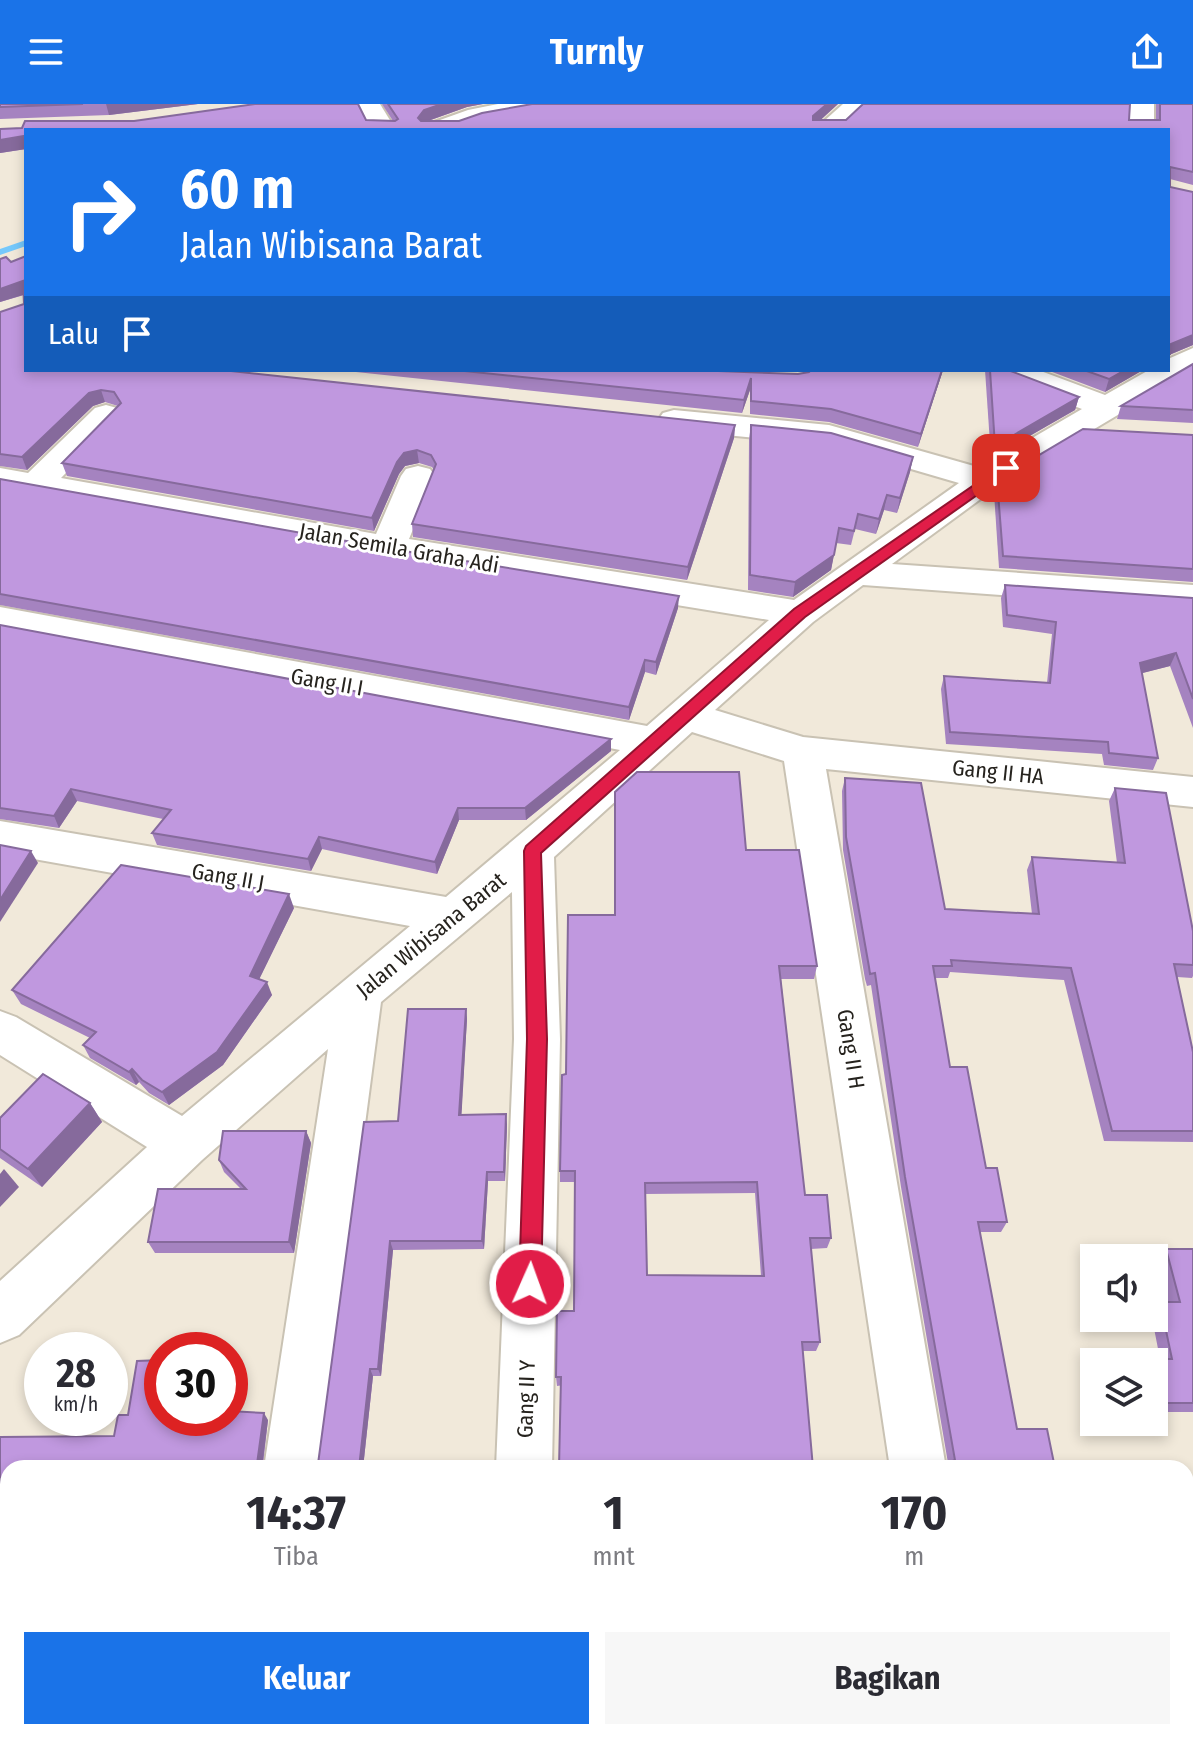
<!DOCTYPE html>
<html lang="id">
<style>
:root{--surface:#fff;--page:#f7f7f7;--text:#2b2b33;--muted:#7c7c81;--accent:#1a73e8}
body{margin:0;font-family:"Fira Sans Condensed",sans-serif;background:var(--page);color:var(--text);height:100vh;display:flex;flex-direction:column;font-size:30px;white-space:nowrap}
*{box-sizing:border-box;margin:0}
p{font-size:26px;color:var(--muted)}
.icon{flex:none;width:44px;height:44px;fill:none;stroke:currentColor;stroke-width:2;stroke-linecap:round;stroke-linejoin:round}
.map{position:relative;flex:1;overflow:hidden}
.details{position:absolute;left:0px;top:1356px;width:1194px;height:280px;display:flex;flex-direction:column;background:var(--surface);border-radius:24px 24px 0 0;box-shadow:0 4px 12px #0003}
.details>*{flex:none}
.top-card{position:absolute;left:24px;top:24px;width:1146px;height:244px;border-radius:0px;box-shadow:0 4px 12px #0003;background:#1a73e8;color:#fff;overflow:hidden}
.tools{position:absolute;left:1080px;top:1140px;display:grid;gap:16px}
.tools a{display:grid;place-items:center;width:88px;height:88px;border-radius:0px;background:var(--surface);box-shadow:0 4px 12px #0003;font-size:40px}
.speed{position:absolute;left:24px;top:1228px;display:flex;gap:16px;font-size:40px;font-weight:700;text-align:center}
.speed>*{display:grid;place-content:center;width:104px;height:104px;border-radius:50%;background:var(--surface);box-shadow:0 4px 12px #0003;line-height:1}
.speed small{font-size:20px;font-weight:400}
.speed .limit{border:12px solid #d22;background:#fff;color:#111}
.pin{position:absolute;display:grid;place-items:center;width:68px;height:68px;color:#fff;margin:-34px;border-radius:16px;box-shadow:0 4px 12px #0006}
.me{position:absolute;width:88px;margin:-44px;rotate:2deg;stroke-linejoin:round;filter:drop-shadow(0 0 6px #0008)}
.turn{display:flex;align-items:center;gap:28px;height:168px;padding:0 24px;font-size:36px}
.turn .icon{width:104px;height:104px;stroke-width:2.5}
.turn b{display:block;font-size:56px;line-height:68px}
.then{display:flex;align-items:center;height:76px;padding:0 24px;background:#0003;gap:16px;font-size:30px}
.eta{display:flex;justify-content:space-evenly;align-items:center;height:136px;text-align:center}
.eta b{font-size:48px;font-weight:700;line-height:56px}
.primary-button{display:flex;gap:16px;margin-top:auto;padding:16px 24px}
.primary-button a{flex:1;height:92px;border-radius:0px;background:var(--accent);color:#fff;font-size:32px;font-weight:700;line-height:92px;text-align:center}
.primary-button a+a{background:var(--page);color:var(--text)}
header{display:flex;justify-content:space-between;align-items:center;height:104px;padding:0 24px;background:var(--accent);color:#fff;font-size:36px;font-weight:700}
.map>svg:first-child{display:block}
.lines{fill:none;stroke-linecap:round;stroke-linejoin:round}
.stream{fill:#75c8fb;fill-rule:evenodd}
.minor-casing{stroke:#c9c2b3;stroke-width:4}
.minor{fill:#fff;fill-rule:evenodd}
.wall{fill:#a583c0;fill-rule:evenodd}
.shaded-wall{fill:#866a9c}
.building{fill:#c098df;stroke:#866a9c;stroke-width:2;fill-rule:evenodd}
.route{fill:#e11d48;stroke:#92132f;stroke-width:2}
.labels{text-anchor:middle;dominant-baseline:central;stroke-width:6;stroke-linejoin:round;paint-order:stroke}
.street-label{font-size:22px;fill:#26231e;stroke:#fff}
</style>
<header><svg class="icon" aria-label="menu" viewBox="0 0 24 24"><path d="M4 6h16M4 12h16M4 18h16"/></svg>Turnly<svg class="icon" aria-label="share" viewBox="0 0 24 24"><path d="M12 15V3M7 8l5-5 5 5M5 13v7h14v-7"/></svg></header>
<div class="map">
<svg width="1193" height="1636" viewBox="0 0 1193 1636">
<rect width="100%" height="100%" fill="#f1e9da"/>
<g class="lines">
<!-- stream -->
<path class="stream" d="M26,136V142L0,151V145Z"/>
<!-- minor casing -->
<g class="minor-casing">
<g id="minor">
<path d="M356,0H380L396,26H370Z"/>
<path d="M498,0H556L553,5L482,18L459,26H422L426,21L468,6Z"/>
<path d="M843,0H870L842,26H814Z"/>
<path d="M1130,0H1154V26H1128Z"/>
<path d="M1193,244V266L997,383L892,460L1193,481V505L863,481L813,518L715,606L803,633L1193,673V703L826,665L946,1364H890L784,657L692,628L554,753L560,935L552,1364H496L514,935L512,788L381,898L320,1364H264L328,945L202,1056L19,1231L0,1239V1177L147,1043L0,951V907L16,913L182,1012L410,822L0,749V717L446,793L620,646L0,529V503L647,622L769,516L388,454L0,384V364L28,369L95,304L106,301L117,304L122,311L61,374L376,430L401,372L406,365L418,362L430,365L435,372L409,435L794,496L959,379L829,341L674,326L663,323L658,316L663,309L674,306L829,321L981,364L1082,305L998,273L993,266H1038L1105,291L1149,266H1168V255Z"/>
<path d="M224,1628H286V1636H222Z"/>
<path d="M486,1628H548V1636H484Z"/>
<path d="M930,1628H992L994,1636H930Z"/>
</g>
</g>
<!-- minor -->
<use href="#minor" class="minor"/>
</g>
<!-- wall -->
<g class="wall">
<path d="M0,0H198L109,11L0,15Z"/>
<path d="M382,0H483L467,3L428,17H459L838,0L820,16H1156V0H1193V81L1170,75V83L1193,241L1169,251L1168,255V26H26V45L0,49V25L366,16L393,17Z"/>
<path d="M26,152V266L735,321L734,334L687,476L413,433L412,420L434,366L432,363L419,359L405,362L399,370L374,427L67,372L62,359L118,302L105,298L93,302L27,366L0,362V208L24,200V191L0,198V155L11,158Z"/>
<path d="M1193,260V319L1117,315L1121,302Z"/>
<path d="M337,266H692L798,270L943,266L918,343L829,318L750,310V286L742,309Z"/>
<path d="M985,266H1008L1079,293L1075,306L991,354Z"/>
<path d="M1047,266H1143L1105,288Z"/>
<path d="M751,321L913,353L910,368L897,409L884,406L876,430L855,425L851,441L836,439L831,466L793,493L748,486L749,335Z"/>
<path d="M1193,331V478L999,464L994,389L997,376Z"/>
<path d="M0,375L678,504L656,571L645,568L629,616L0,501Z"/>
<path d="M1005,481L1193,494V624L1170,562L1142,569L1158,654L1153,666L1104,661L1102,650L946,640L941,585L944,572L1047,579L1052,530L1003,523L1001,494Z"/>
<path d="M0,521L611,635V647L526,716H459L437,770L322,745L311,767L157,741L152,729L163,715L77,697L59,724L0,715Z"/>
<path d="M845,674L945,805L1032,810L1027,766L1032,753L1117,759L1109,697L1115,684L1193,827V872L1192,874L1177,873L1193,948V1038L1104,1037L1064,876L950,868L948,874H935L950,963L986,1064L1007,1118L1001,1128H980L1017,1325L1055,1364H941L945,1360L948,1359L901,1083L871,881L867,882L865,875L843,746L842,687Z"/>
<path d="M746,746L817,862L814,875H781L805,1091L831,1134L827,1144L811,1145L820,1238L816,1247H803L557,1282L556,1273L574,1207V1078H560V1067L615,811ZM755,1089L761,1172L647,1171L645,1090Z"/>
<path d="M294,804L259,875L272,891L223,961L169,1001L149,989L139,978L136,981L90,954L83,941L90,934L21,900L12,886Z"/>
<path d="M466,905L467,915L461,1011L507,1020L505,1077H488L484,1145L393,1146L381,1272H373L363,1364H8V1396H0V1333L114,1332L162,1314L268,1316L263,1360H318L398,1017Z"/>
<path d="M90,999L102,1018L42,1083L0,1054V1014Z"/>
<path d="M306,1027L311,1039L294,1149H155L148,1138L241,1085L224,1068L219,1056Z"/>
<path d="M1166,1145H1193V1308H1154V1258H1146L1149,1255H1160L1152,1214H1154V1204L1160,1198H1167L1157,1156Z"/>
<path d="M995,1628H1106L1108,1636L997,1635Z"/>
</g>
<!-- shaded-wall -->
<g class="shaded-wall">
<path d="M106,0H198L109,11Z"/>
<path d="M442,0H483L467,3L425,18L419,26L418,14L424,6Z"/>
<path d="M827,0H838L812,24L813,12Z"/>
<path d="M24,32L26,36V45L0,49V36Z"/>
<path d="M23,177L26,190L0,198V185Z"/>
<path d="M1193,231V241L1169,251L1171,240Z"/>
<path d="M942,266H943L918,343L921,330Z"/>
<path d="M1125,266H1143L1105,288L1109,275Z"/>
<path d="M751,274L750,286L742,309L744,296Z"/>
<path d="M101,286L105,298L93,302L27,366L22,353L89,289Z"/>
<path d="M1079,293L1075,306L991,354L995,342Z"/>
<path d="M735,321L734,334L687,476L688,463Z"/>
<path d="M417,346L419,359L405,362L399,370L374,427L372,414L397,358L404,349Z"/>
<path d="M913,353L910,368L897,409L900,394Z"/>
<path d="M887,391L884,406L876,430L879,415Z"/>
<path d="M834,451L831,466L793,493L795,478Z"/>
<path d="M679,492L678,504L656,571V558Z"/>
<path d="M1176,549L1170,562L1135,571L1140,559Z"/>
<path d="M645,556V568L629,616V603Z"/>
<path d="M611,635V647L526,716L525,704Z"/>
<path d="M71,685L77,697L59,724L54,712Z"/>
<path d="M458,704L459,716L437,770L435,758Z"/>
<path d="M319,733L322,745L311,767L308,755Z"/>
<path d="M31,747L38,759L0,818V796Z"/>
<path d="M289,790L294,804L254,886L250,872Z"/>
<path d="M267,878L272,891L223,961L169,1001L162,988Z"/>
<path d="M466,905L467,915L461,1020L459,1011Z"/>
<path d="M132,965L139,978L136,981L129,968Z"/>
<path d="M90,999L102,1018L42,1083L28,1065Z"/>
<path d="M506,1010L507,1020L505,1077L504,1068Z"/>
<path d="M306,1027L311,1039L294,1149L289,1138Z"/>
<path d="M4,1065L19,1083L0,1103V1070Z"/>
<path d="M487,1068L488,1077L484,1145L482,1137Z"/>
<path d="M390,1137L393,1146L381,1272L378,1265Z"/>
<path d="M370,1265L373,1272L363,1364H359Z"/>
<path d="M264,1309L268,1316L262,1364L257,1360Z"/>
<path d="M188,1628H195L193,1636H187Z"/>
</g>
<!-- building -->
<g class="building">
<path d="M0,0H83L0,3Z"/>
<path d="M255,0H358L366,16L395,17L398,15L388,0H442L424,6L418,14L421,17H459L482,9L532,0H827L813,12V16H846L863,0H1130L1129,16H1160V0H1193V68L1170,63V83L1193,88V231L1171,240L1170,250H1168V26H26V36H24V32L0,36V25L22,24L25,17H134Z"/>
<path d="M26,152V266H222L735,321L688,463L412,420L436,360L431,351L417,346L404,349L397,358L372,414L62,359L121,299L114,288L101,286L89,289L22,353L0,350V208L24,200L23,177L0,185V155L6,153L11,158Z"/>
<path d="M1193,260V306L1121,302Z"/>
<path d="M455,266H692L798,270L809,268L811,266H942L921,330L831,305L751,297V274L744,296Z"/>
<path d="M990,266H1008L1079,293L995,342Z"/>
<path d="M1084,266H1125L1109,275Z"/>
<path d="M751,321L831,329L913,353L900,394L887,391L879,415L858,410L854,427L839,424L834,451L795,478L750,471Z"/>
<path d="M1083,325L1193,331V465L1003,452L997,376Z"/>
<path d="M0,375L386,444L679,492L656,558L645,556L629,603L0,490Z"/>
<path d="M1005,481L1193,494V595L1176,549L1140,559L1158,654L1109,649L1108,638L950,628L944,572L1050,579L1056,518L1007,511Z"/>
<path d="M0,521L611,635L525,704H458L435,758L319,733L308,755L152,729L171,706L71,685L54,712L0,704Z"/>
<path d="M637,668H739L746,746H799L817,862H779L805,1091H827L831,1134H810L820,1238H802L813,1364H559L561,1273H556L557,1207H574L575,1067H560L562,971L566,970L568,811H615V688ZM757,1078L764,1172L647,1171L645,1079Z"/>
<path d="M845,674L921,679L945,805L1039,810L1032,753L1125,759L1115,684L1166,689L1193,827V861L1174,860L1193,948V1027H1112L1071,864L951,856L952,862H933L950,963H967L986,1064H997L1007,1118H978L1017,1325H1047L1055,1364H945V1360L955,1356L905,1073L875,869L870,870L869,863L846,733Z"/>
<path d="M0,741L31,747L0,796Z"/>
<path d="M121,761L289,790L250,872L267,878L217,948L162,988L142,976L132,965L129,968L83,941L96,928L12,886Z"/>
<path d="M408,905H466L459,1011L506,1010L504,1068H487L482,1137H390L378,1265H370L359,1364H8V1390H0V1333L114,1332L118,1311H128L137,1257L162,1256V1314H230V1307L264,1309L257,1360H318L364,1018L398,1017Z"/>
<path d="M43,970L90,999L28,1065L0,1045V1014Z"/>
<path d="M223,1027H306L289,1138H148L158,1085H246L219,1056Z"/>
<path d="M1166,1145H1193V1299H1159L1154,1279V1258H1149V1255H1172L1160,1198H1180Z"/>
<path d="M0,1494H8V1628H188L187,1636H0Z"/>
<path d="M550,1628H869L870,1636H550Z"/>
<path d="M1003,1628H1106L1108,1636H991H1001L1004,1632Z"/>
</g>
<!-- route -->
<path class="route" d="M1006,359L1013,364L1011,367L805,513L541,749L547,935L541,1180L537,1187L530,1190L522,1187L519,1180L527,935L524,747L526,742L794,505Z"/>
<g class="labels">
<!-- street labels -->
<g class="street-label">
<text transform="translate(399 444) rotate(10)">Jalan Semila Graha Adi</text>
<text transform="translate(327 578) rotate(10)">Gang II I</text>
<text transform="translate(998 668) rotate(6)">Gang II HA</text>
<text transform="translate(228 773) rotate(10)">Gang II J</text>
<text transform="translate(431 831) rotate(-39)">Jalan Wibisana Barat</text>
<text transform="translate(851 945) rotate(81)">Gang II H</text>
<text transform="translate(526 1295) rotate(-88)">Gang II Y</text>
</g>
</g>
</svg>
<div class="tools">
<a><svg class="icon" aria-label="sound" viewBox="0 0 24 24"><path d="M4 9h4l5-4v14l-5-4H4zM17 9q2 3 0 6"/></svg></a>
<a><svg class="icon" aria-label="layers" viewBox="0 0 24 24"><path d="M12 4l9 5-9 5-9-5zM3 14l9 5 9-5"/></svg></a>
</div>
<div class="speed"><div>28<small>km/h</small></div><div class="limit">30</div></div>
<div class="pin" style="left:1006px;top:364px;background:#d93025"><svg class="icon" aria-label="arrive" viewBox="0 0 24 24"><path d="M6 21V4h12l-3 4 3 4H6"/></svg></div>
<svg class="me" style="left:530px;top:1180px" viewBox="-20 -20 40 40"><circle r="17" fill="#e11d48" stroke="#fff" stroke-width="3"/><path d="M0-11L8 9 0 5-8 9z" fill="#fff"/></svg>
<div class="top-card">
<div class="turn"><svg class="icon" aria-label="right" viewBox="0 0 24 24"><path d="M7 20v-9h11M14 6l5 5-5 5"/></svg><div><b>60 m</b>Jalan Wibisana Barat</div></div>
<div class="then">Lalu<svg class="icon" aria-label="arrive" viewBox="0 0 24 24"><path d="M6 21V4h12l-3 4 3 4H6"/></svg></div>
</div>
<section class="details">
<div class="eta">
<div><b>14:37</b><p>Tiba</p></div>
<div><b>1</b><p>mnt</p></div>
<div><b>170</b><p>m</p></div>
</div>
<div class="primary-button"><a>Keluar</a><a>Bagikan</a></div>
</section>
</div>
